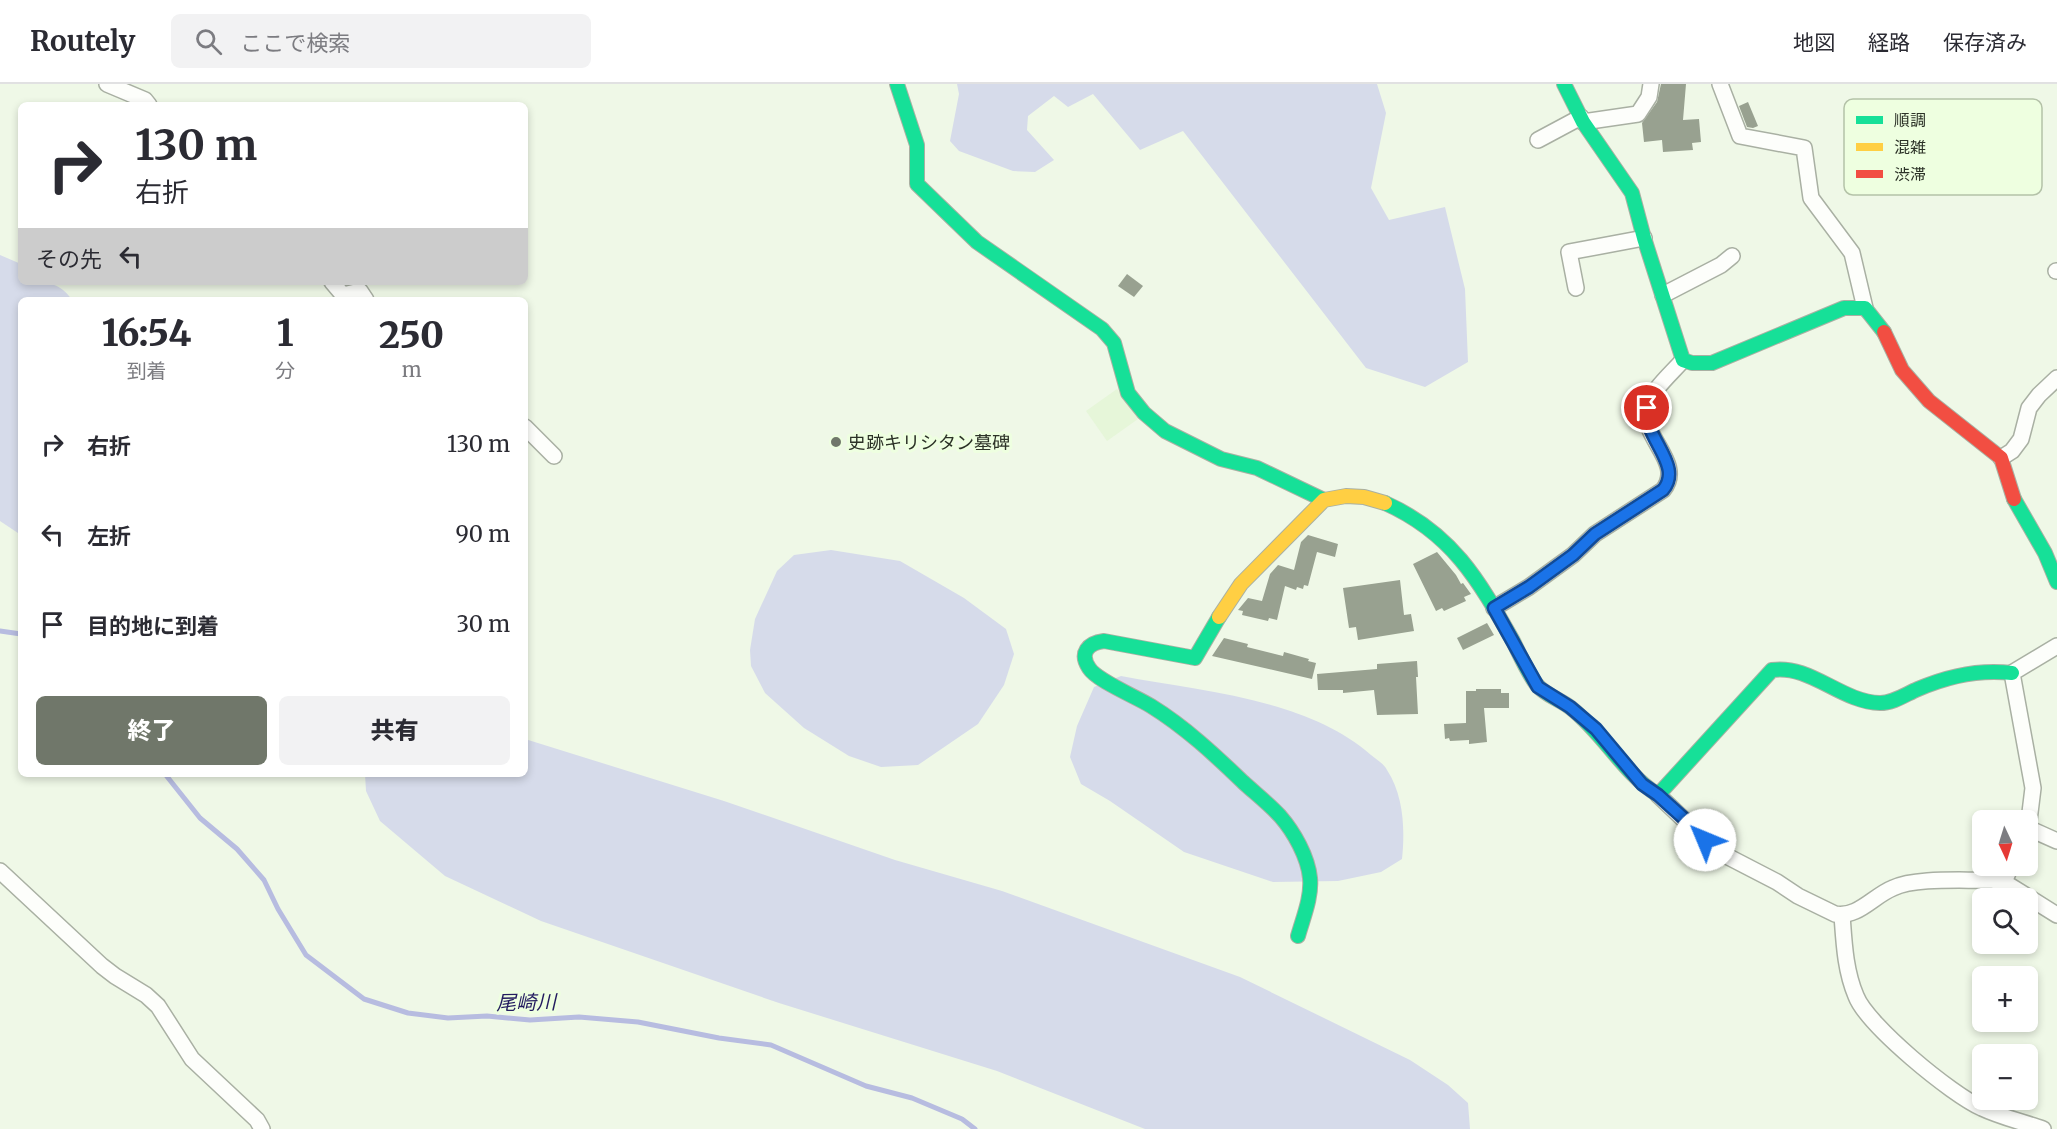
<!DOCTYPE html>
<html lang="ja">
<meta charset="utf-8">
<style>
:root{--surface:#fff;--page:#f2f2f3;--text:#2b2b33;--muted:#7c7c81;--line:#e1e1e2;--accent:#70776a}
body{margin:0;font-family:Merriweather,"Noto Sans JP",serif;background:var(--page);color:var(--text);height:100vh;display:flex;flex-direction:column;font-size:22px;white-space:nowrap}
*{box-sizing:border-box;margin:0}
p{font-size:20px;color:var(--muted)}
.icon{flex:none;width:33px;height:33px;fill:none;stroke:currentColor;stroke-width:2;stroke-linecap:round;stroke-linejoin:round}
.map{position:relative;flex:1;overflow:hidden}
.drawer{position:absolute;left:18px;top:213px;width:510px;height:480px;display:flex;flex-direction:column;background:var(--surface);border-radius:9px;box-shadow:0 3px 9px #0003}
.drawer>*{flex:none}
.top-card{position:absolute;left:18px;top:18px;width:510px;height:183px;border-radius:9px;box-shadow:0 3px 9px #0003;background:#fff;color:var(--text);overflow:hidden}
.needle{width:39px;rotate:176deg}
.fabs{position:absolute;left:1972px;top:726px;display:grid;gap:12px}
.fabs a{display:grid;place-items:center;width:66px;height:66px;border-radius:9px;background:var(--surface);box-shadow:0 3px 9px #0003;font-size:30px}
.pin{position:absolute;display:grid;place-items:center;width:51px;height:51px;color:#fff;margin:-26px;border:3px solid #fff;border-radius:50%;box-shadow:0 2px 6px #0007}
.me{position:absolute;width:66px;margin:-33px;rotate:315deg;stroke-linejoin:round;filter:drop-shadow(0 0 4px #0008)}
.turn{display:flex;align-items:center;gap:21px;height:126px;padding:0 18px;font-size:27px}
.turn .icon{width:78px;height:78px;stroke-width:2.5}
.turn b{display:block;font-size:42px;line-height:51px}
.then{display:flex;align-items:center;height:57px;padding:0 18px;background:#0003;gap:12px;font-size:22px}
.eta{display:flex;justify-content:space-evenly;align-items:center;height:102px;text-align:center}
.eta b{font-size:36px;font-weight:800;line-height:42px}
.button{display:flex;gap:12px;margin-top:auto;padding:12px 18px}
.button a{flex:1;height:69px;border-radius:9px;background:var(--accent);color:#fff;font-size:24px;font-weight:800;line-height:69px;text-align:center}
.button a+a{background:var(--page);color:var(--text)}
ul{padding:0;list-style:none}
li{display:flex;align-items:center;gap:18px;height:90px;padding:0 18px}
li div{flex:1}
li b{display:block;font-size:22px}
li em{font-style:normal}
header{display:flex;align-items:center;gap:36px;box-sizing:border-box;height:84px;padding:0 30px;background:var(--surface);border-bottom:2px solid var(--line)}
header strong{font-size:28px}
nav{display:flex;gap:33px;margin-inline-start:auto;font-size:21px}
.search{width:420px;height:54px;background:var(--page);display:flex;align-items:center;gap:15px;box-sizing:border-box;padding:0 21px;border-radius:9px;color:var(--muted);font-size:22px}
.map>svg:first-child{display:block}
.built{fill:#e6f6d9}
.green{fill:#d6dbea}
.lines{fill:none;stroke-linecap:round;stroke-linejoin:round}
.stream{stroke:#b7bce0;stroke-width:5}
.building{fill:#98a190}
.street-casing{stroke:#a9b0a3;stroke-width:18}
.fast-casing{stroke:#a9b0a3;stroke-width:16}
.slow-casing{stroke:#a9b0a3;stroke-width:16}
.jam-casing{stroke:#a9b0a3;stroke-width:16}
.street{stroke:#fdfefb;stroke-width:15}
.fast{stroke:#16e098;stroke-width:14}
.slow{stroke:#ffcf43;stroke-width:14}
.jam{stroke:#f24e42;stroke-width:14}
.route-casing{stroke:#114b97;stroke-width:15}
.route{stroke:#1a73e8;stroke-width:10}
.poi-dot{fill:#70776a;stroke:#eeffe0;stroke-width:2}
.labels{text-anchor:middle;dominant-baseline:central;stroke-width:6;stroke-linejoin:round;paint-order:stroke}
.poi-label{font-size:18px;fill:#2c3227;stroke:#eeffe0;text-anchor:start}
.water-label{font-size:20px;font-style:italic;fill:#231c5f;stroke:#eeffe0}
.key{fill:#eeffe0;stroke:#b4c2a8;stroke-width:1.5}
.key-label{font-size:16px;fill:#2c3227}
</style>
<header>
<strong>Routely</strong>
<div class="search"><svg class="icon" aria-label="search" viewBox="0 0 24 24"><circle cx="10" cy="10" r="6"/><path d="M15 15l6 6"/></svg>ここで検索</div>
<nav><a>地図</a><a>経路</a><a>保存済み</a></nav>
</header>
<div class="map">
<svg width="2057" height="1045" viewBox="0 0 2057 1045">
<rect width="100%" height="100%" fill="#eff8e7"/>
<!-- built -->
<path class="built" d="M1117,305L1138,335L1107,357L1086,327Z"/>
<!-- green -->
<g class="green">
<path d="M957,0H1377L1386,29L1371,104L1389,136L1445,123L1465,205L1468,278L1425,303L1366,284L1183,47L1140,66L1093,10L1068,23L1054,12L1028,32L1027,46L1054,76L1035,88L1013,87L959,67L950,57L959,10Z"/>
<path d="M0,171L21,180V198C42,198 59,196 72,216H21V451L0,437Z"/>
<path d="M831,466L900,477L964,514L1006,545L1014,570L1004,601L978,640L918,681L881,683L849,672L804,644L765,609L751,582L750,566L755,535L777,487L794,471Z"/>
<path d="M1121,592C1201,607 1308,615 1371,671C1376,675 1384,680 1387,686C1404,712 1405,746 1402,775L1381,788L1338,797L1273,798L1184,768L1110,717L1081,700L1070,673L1077,642L1094,603Z"/>
<path d="M525,655L724,717L895,776L1002,807L1240,893L1410,976L1448,1001L1468,1019L1470,1045H1145L997,987L779,919L541,837L445,792L380,737L366,707L365,690H525Z"/>
</g>
<g class="lines">
<!-- stream -->
<g class="stream">
<path d="M0,547L21,550"/>
<path d="M165,690L200,734L237,765L264,796L278,825L306,871L364,915L408,929L448,934L487,932L530,936L579,933L638,938L719,954L771,961L866,1002L912,1014L962,1035L975,1045"/>
</g>
</g>
<!-- building -->
<g class="building">
<path d="M1661,0H1686L1683,36L1699,35L1701,58L1692,59L1693,66L1663,68L1662,56L1644,58L1642,39L1657,18Z"/>
<path d="M1748,18L1758,42L1753,44L1747,43L1739,22Z"/>
<path d="M1127,190L1143,202L1134,213L1118,202Z"/>
<path d="M1308,451L1338,460L1335,473L1317,468L1308,502L1304,501L1303,505L1297,503L1296,506L1285,502L1277,536L1269,534L1268,537L1242,531L1243,527L1238,526L1248,514L1262,517L1270,490L1278,481L1294,486L1301,458Z"/>
<path d="M1437,468L1456,491L1461,500L1463,499L1471,510L1464,513L1466,517L1444,527L1442,524L1436,527L1413,480Z"/>
<path d="M1400,496L1404,531L1411,530L1414,547L1358,556L1356,543L1349,544L1343,504Z"/>
<path d="M1487,539L1494,551L1463,566L1457,554Z"/>
<path d="M1224,554L1248,560L1247,563L1283,572L1284,568L1309,575L1308,577L1316,579L1312,595L1212,572Z"/>
<path d="M1417,577L1418,593H1416L1418,630L1377,631L1374,606L1343,609V606H1318L1317,590L1377,585V580Z"/>
<path d="M1476,605H1501V609H1509V624H1484L1487,658L1469,660V656L1450,657L1449,654L1445,655L1444,640L1466,639V607H1476Z"/>
</g>
<g class="lines">
<!-- street casing -->
<g class="street-casing">
<g id="street">
<path d="M107,0L145,16L149,21"/>
<path d="M1720,0L1740,52L1804,64L1811,114L1852,169L1865,224"/>
<path d="M1583,38L1638,30L1649,13L1651,0"/>
<path d="M1538,56L1581,33"/>
<path d="M2056,187H2057"/>
<path d="M332,198L343,211L360,207L366,216"/>
<path d="M1576,204L1569,168L1644,154"/>
<path d="M1663,211L1721,181L1732,172"/>
<path d="M525,343L554,372"/>
<path d="M2001,374L2012,367L2021,355L2029,324L2039,311L2057,294"/>
<path d="M1494,524L1529,503L1573,471L1595,450L1663,406C1685,379 1640,353 1647,324C1651,306 1672,289 1683,276"/>
<path d="M1658,711L1717,767L1777,798L1798,812L1835,830C1858,834 1873,812 1893,804C1916,793 1965,797 1991,796L2004,798"/>
<path d="M2028,744L2057,757"/>
<path d="M2028,745L2033,704L2012,589L2057,562"/>
<path d="M2011,782L2004,798L2057,831"/>
<path d="M0,787L102,882L115,892L146,911L158,922L192,975L257,1036L262,1045"/>
<path d="M1842,831C1844,858 1845,886 1856,912C1867,941 1952,1011 1982,1024C2001,1033 2023,1038 2043,1045"/>
</g>
</g>
<!-- fast casing -->
<g class="fast-casing">
<g id="fast">
<path d="M897,0L917,61V100L977,158L1102,245L1114,259L1128,309L1144,329L1165,347L1221,375L1257,384L1324,416"/>
<path d="M1564,0L1583,38L1632,109L1644,154L1683,276L1692,279H1712L1844,224H1865L1884,248"/>
<path d="M2014,415L2045,469L2057,498"/>
<path d="M1385,419C1452,449 1478,495 1513,557C1520,571 1527,588 1537,601C1545,611 1561,616 1571,624C1604,650 1623,689 1658,711L1772,586C1810,580 1841,618 1880,619C1894,619 1906,610 1918,605C1948,592 1979,585 2012,589"/>
<path d="M1219,533L1195,574L1104,557C1088,559 1079,569 1089,584C1097,597 1137,613 1151,622C1185,643 1215,671 1243,698C1255,709 1269,720 1280,732C1294,748 1308,773 1310,794C1312,813 1303,834 1298,852"/>
</g>
</g>
<!-- slow casing -->
<g class="slow-casing">
<path id="slow" d="M1219,533L1241,500L1324,416L1346,412L1364,413L1385,419"/>
</g>
<!-- jam casing -->
<g class="jam-casing">
<path id="jam" d="M1884,248L1902,286L1929,317L2001,374L2014,415"/>
</g>
<!-- street -->
<use href="#street" class="street"/>
<!-- fast -->
<use href="#fast" class="fast"/>
<!-- slow -->
<use href="#slow" class="slow"/>
<!-- jam -->
<use href="#jam" class="jam"/>
</g>
<g class="lines">
<!-- route casing -->
<g class="route-casing">
<path id="route" d="M1647,324C1643,354 1684,381 1663,406L1595,450L1573,471L1529,503L1494,524L1538,603L1570,623L1596,645L1642,700L1658,711L1690,740L1705,756"/>
</g>
<!-- route -->
<use href="#route" class="route"/>
</g>
<!-- markers -->
<circle class="poi-dot" cx="836" cy="358" r="6"/>
<g class="labels">
<!-- poi labels -->
<g class="poi-label">
<text x="848" y="358">史跡キリシタン墓碑</text>
</g>
<!-- water labels -->
<g class="water-label">
<text transform="translate(526 918) rotate(-1)">尾崎川</text>
</g>
</g>
<!-- legend -->
<rect x="1844" y="15" width="198" height="96" rx="9" class="key"/>
<rect x="1856" y="32" width="27" height="8" fill="#16e098"/>
<rect x="1856" y="59" width="27" height="8" fill="#ffcf43"/>
<rect x="1856" y="86" width="27" height="8" fill="#f24e42"/>
<g class="key-label">
<text x="1894" y="42">順調</text>
<text x="1894" y="69">混雑</text>
<text x="1894" y="96">渋滞</text>
</g>
</svg>
<div class="fabs">
<a><svg class="needle" viewBox="-14 -14 28 28"><path d="M0-13l5 13h-10z" fill="#e53935"/><path d="M0 13l5-13h-10z" fill="#7c7c81"/></svg></a>
<a><svg class="icon" aria-label="search" viewBox="0 0 24 24"><circle cx="10" cy="10" r="6"/><path d="M15 15l6 6"/></svg></a>
<a>+</a>
<a>−</a>
</div>
<div class="pin" style="left:1647px;top:324px;background:#d93025"><svg class="icon" aria-label="arrive" viewBox="0 0 24 24"><path d="M6 21V4h12l-3 4 3 4H6"/></svg></div>
<svg class="me" style="left:1705px;top:756px" viewBox="-20 -20 40 40"><circle r="19" fill="#fff"/><path d="M0-13L10 11 0 6-10 11z" fill="#1a73e8"/></svg>
<div class="top-card">
<div class="turn"><svg class="icon" aria-label="right" viewBox="0 0 24 24"><path d="M7 20v-9h11M14 6l5 5-5 5"/></svg><div><b>130 m</b>右折</div></div>
<div class="then">その先<svg class="icon" aria-label="left" viewBox="0 0 24 24"><path d="M17 20v-9H6M10 6l-5 5 5 5"/></svg></div>
</div>
<section class="drawer">
<div class="eta">
<div><b>16:54</b><p>到着</p></div>
<div><b>1</b><p>分</p></div>
<div><b>250</b><p>m</p></div>
</div>
<ul>
<li><svg class="icon" aria-label="right" viewBox="0 0 24 24"><path d="M7 20v-9h11M14 6l5 5-5 5"/></svg><div><b>右折</b></div><em>130 m</em></li>
<li><svg class="icon" aria-label="left" viewBox="0 0 24 24"><path d="M17 20v-9H6M10 6l-5 5 5 5"/></svg><div><b>左折</b></div><em>90 m</em></li>
<li><svg class="icon" aria-label="arrive" viewBox="0 0 24 24"><path d="M6 21V4h12l-3 4 3 4H6"/></svg><div><b>目的地に到着</b></div><em>30 m</em></li>
</ul>
<div class="button"><a>終了</a><a>共有</a></div>
</section>
</div>
